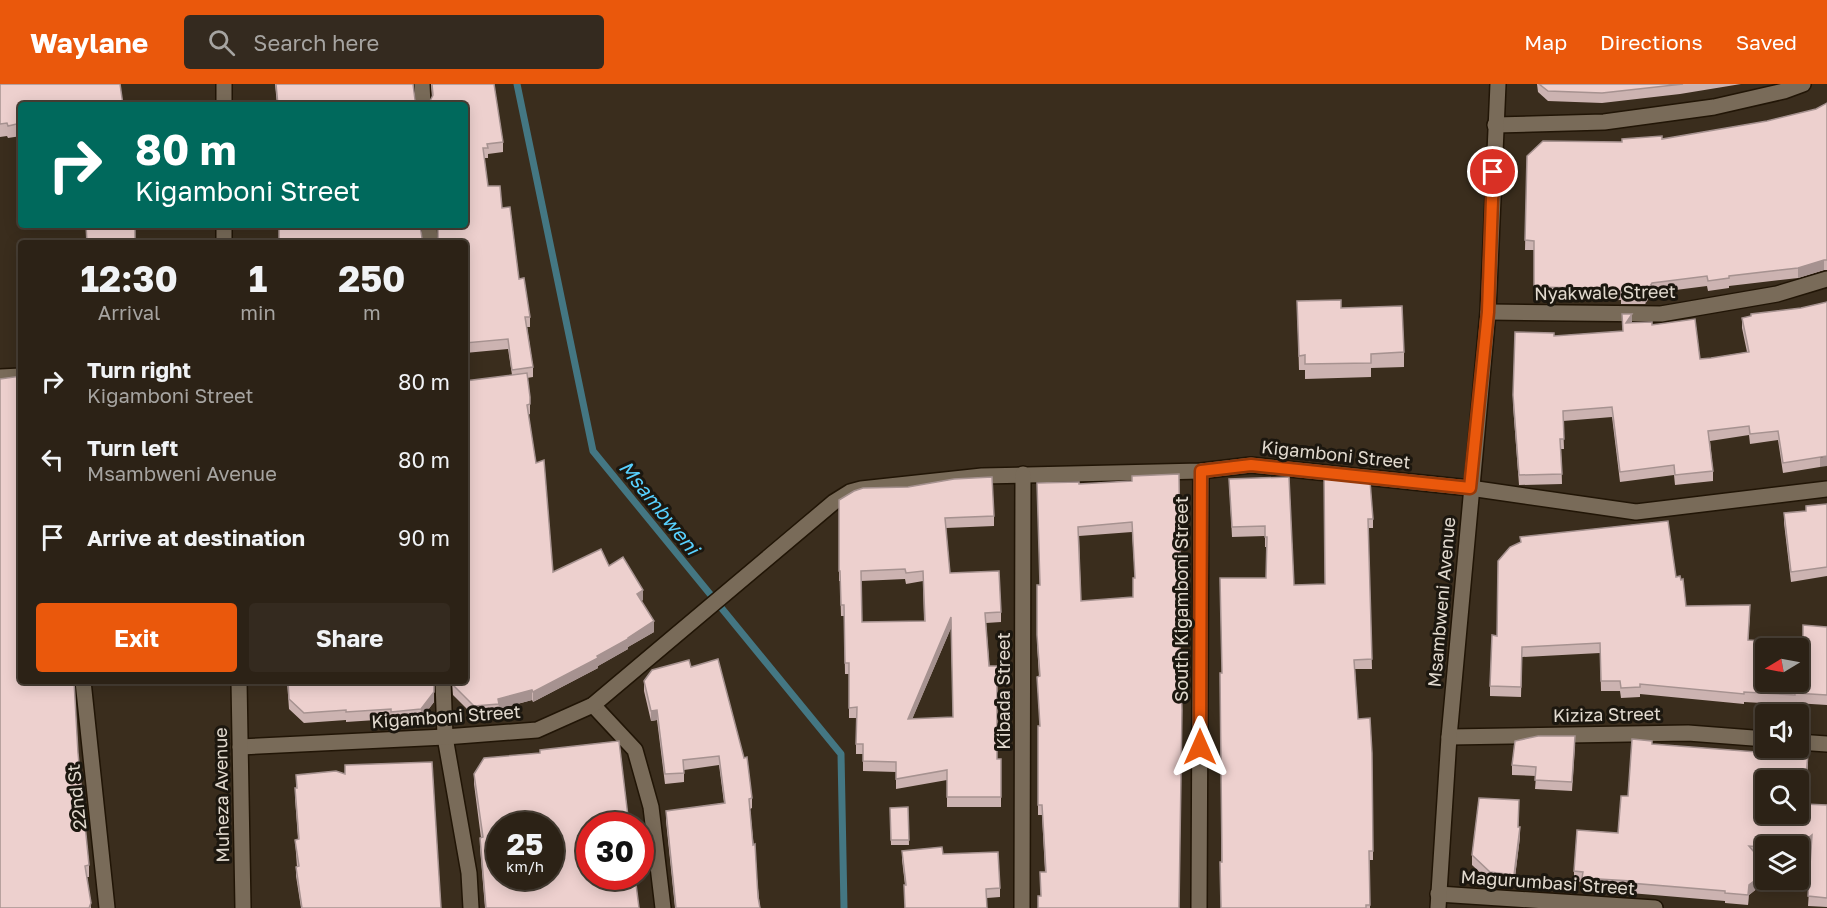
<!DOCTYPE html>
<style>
:root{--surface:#2c2216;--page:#342a1f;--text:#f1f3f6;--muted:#a6a4a1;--line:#483f35;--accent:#ea580c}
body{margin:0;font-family:"Golos Text",sans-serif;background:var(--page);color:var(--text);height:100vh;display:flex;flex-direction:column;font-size:22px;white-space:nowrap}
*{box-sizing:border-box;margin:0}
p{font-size:20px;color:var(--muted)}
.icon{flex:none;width:33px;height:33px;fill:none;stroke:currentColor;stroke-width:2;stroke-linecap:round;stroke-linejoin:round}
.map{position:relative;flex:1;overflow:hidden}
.panel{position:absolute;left:18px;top:156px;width:450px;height:444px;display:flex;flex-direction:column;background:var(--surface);border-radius:6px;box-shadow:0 3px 15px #0003,0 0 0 2px var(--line)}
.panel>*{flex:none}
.hud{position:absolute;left:18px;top:18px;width:450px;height:126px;border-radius:6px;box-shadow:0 3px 15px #0003,0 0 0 2px var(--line);background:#00695c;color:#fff;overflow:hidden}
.needle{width:39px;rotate:260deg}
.tools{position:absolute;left:1755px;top:554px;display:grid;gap:12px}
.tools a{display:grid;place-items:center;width:54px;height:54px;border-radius:6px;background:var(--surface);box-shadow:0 3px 15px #0003,0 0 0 2px var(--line);font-size:30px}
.speed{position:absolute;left:486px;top:728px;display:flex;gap:12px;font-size:30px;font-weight:700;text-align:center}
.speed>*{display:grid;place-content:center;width:78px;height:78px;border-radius:50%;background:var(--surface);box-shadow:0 3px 15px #0003,0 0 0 2px var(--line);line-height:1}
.speed small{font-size:15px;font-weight:400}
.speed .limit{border:9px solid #d22;background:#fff;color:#111}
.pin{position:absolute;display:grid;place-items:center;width:51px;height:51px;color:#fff;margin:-26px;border:3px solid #fff;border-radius:50%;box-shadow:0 2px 6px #0007}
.me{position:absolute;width:66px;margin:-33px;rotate:0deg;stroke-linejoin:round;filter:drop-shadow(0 0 4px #0008)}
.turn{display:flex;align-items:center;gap:21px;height:126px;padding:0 18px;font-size:27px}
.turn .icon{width:78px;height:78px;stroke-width:2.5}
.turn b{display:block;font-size:42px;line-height:51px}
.eta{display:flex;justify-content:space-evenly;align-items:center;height:102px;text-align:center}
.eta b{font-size:36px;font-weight:700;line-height:42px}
.action{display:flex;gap:12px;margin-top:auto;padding:12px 18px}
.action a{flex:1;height:69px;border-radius:6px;background:var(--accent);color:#fff;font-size:24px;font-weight:700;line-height:69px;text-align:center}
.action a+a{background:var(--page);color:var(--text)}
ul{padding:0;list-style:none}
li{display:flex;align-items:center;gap:18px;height:78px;padding:0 18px}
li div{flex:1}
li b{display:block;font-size:22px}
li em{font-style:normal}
header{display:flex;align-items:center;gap:36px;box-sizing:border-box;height:84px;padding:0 30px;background:var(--accent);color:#fff}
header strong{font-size:28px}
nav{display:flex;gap:33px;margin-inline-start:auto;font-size:21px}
.search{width:420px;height:54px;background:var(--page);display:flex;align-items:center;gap:15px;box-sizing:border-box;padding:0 21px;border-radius:6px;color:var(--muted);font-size:22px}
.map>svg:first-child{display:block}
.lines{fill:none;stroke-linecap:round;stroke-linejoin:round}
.stream{stroke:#447783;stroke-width:7}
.minor-casing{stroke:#211506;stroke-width:18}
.tertiary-casing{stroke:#211506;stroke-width:18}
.minor{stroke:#796b59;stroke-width:15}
.tertiary{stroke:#796b59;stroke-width:15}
.wall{fill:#ccb3b1;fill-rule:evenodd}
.shaded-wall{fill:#a69290}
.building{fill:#edd0ce;stroke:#a69290;stroke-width:1.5;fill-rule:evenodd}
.route-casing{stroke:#983908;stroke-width:15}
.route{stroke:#ea580c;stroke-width:10}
.labels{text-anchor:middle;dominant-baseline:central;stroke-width:6;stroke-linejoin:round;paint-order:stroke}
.street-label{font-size:18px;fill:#e2dacf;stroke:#1c170f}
.water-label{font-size:20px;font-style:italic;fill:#58d1ff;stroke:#1c170f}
</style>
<header>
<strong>Waylane</strong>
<div class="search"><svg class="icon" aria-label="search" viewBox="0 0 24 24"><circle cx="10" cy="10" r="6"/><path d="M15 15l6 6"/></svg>Search here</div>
<nav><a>Map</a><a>Directions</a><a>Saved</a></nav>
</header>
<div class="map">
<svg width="1827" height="824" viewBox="0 0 1827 824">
<rect width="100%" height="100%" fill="#3a2d1d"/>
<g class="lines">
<!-- stream -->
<path class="stream" d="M517,0L593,367L841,670L844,824"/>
<!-- minor casing -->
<g class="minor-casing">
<g id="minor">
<path d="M422,0L423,21"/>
<path d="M1495,41L1604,38L1714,23L1784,7L1803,0"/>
<path d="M429,141L430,159"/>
<path d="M1488,228L1661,230L1777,210L1827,195"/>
<path d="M0,293L21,292"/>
<path d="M83,597L107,824"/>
<path d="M443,597L445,653L469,789L471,824"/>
<path d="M593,621L635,666L651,723L663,824"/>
<path d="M1449,653L1688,649L1766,655"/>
<path d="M1798,658L1827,660"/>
<path d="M240,663L445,653L537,646L593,621L834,418L850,408L861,405L982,392L1201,387L1251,381L1470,404L1636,428L1827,405"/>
<path d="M1438,810L1655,824"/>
<path d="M1022,824L1023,390"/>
<path d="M1199,824L1201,387"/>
<path d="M1438,824L1449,653L1488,228L1498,0"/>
</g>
</g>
<!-- tertiary casing -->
<g class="tertiary-casing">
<g id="tertiary">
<path d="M224,0V21"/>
<path d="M224,141V159"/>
<path d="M239,597L243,824"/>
</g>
</g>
<!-- minor -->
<use href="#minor" class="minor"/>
<!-- tertiary -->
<use href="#tertiary" class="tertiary"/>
</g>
<!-- wall -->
<g class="wall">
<path d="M0,0L21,21V52L8,54L7,52L0,53Z"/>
<path d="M275,0H413L415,16L419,20L424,21L429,19L432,13L431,0H494L503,58V68L488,70V74H484L488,102L502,124L519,195L530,233V243H527L533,283V293L527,294L530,313V330L528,331L553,488L609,482L643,516L641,517L654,548L628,563V565L598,582V584L533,618L532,616L499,625V630L474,632L453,611L452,597H465L512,291L508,265L465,269V159H279L422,154L426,158L431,159L465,141L277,21Z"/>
<path d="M1537,0H1741L1680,10L1602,19L1548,17L1538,8Z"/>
<path d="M1827,19V186H1824L1798,194L1729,202V204L1708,207L1707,202L1652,209L1645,220H1621V216L1585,217V214L1534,213V166H1525L1527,72L1622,58L1662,55L1767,37L1816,25Z"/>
<path d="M1297,217L1341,224L1404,268V283L1371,284V293L1305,295V286H1299Z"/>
<path d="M1827,218L1820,383L1783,389L1778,356L1750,360L1749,351L1710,357L1713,387V397L1675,401L1674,391L1620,398L1612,333L1563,337L1564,365H1561L1562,400L1519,401L1513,321L1515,248L1554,252L1623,247L1622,230L1632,239L1652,241L1700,275L1711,274L1747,268L1742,244V234L1801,224Z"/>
<path d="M21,292V538H18L21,597L78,669L89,781V793H87L91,824H0Z"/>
<path d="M1324,389L1373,435V444H1368L1372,585H1355L1358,635L1373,767V776H1369L1370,824H1221L1222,589L1266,494L1267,463H1265V452L1232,453L1229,395L1289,393L1294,501L1325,500Z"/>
<path d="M1179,390L1181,541H1179L1041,812L1040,788H1045L1042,731H1038V642H1040L1037,593H1039L1037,560V501H1040L1079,400L1132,397ZM1132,448L1135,494L1133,513L1081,517L1079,452Z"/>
<path d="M908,403L994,432V442L946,444L950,489L1001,528V538L986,539L997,675H1001V723H947V696L896,705V688L863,687V670H856V634H849V590H845L844,532H841L840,497H839V416ZM905,495L906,500L923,497L924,537L862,538L861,497ZM951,544L953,633L912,635Z"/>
<path d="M1827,420V492L1791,498L1784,439V429L1806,427Z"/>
<path d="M1676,493L1686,522L1750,531L1748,556L1803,560L1827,543V621L1795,619V621L1744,618V620L1640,610V613L1621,614L1620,607H1601L1600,569L1522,573L1521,613L1490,612V602L1497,552Z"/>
<path d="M691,583L752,714V724L750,725L760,824H675L666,737V727L724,719L719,681L684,686V698L665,700L657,636L651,637L644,607V597Z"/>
<path d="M287,597H434V618L421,635L391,638V635L346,638V636L304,639L289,625Z"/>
<path d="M1652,660L1808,679L1805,720L1827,721V823L1808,822L1812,761L1798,772V762H1766V772H1758L1769,795L1749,811L1748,821L1725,819V817L1630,809V807L1582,804V798L1574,797V787L1618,749L1628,712Z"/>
<path d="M1575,661L1572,707L1535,705L1536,692L1512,691V681Z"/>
<path d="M474,690L639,824H485L480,764V754H481L474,700Z"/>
<path d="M296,691L441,824H301L296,792V783H297L295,756L298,755L295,714V704H296Z"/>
<path d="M908,723L909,761H891L890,724Z"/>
<path d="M1519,726L1518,743L1520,753L1514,801L1490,798L1472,781V771Z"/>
<path d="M902,767L943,770L1000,804V813L987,814L905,801L902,776Z"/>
</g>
<!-- shaded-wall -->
<g class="shaded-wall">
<path d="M1824,176V186L1798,194V184Z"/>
<path d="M1652,199V209L1645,220V210Z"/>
<path d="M1632,230V239H1626Z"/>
<path d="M1827,372V382L1820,383V374Z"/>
<path d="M643,506V516L637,520V510Z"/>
<path d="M951,533V544L908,645V635Z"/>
<path d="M654,537V548L628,563V565L598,582V584L533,618V608L597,572Z"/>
<path d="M532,606V616L499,625L498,615Z"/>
<path d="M434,608V618L421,635V625Z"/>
<path d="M657,626V636L651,637V627Z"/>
<path d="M1520,743V753L1514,801V791Z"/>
<path d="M1812,751V761L1798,772V762Z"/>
<path d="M1766,788V795H1769L1749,811L1748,821L1749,801Z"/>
</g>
<!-- building -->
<g class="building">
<path d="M0,0H120L123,21H21V39L8,42L7,39L0,40Z"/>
<path d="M276,0H413L415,16L419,20L424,21L429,19L433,11L432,0H494L503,58L487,60L488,64H483L488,102H500L502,124L510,123L519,195L524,194L530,233H525L533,283L512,286L508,255L465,259V159H279V141H420L422,154L426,158L431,159L438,154V141H465V21H278Z"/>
<path d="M1539,0H1683L1602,9L1548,7Z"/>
<path d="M1827,19V176H1824L1798,184L1729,192V194L1708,197L1707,192L1652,199L1645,210H1621V207H1585V204L1534,203V157L1525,156L1527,72L1543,57L1622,58V55L1662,52V55L1767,37L1816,25Z"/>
<path d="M86,141H135V159H87Z"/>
<path d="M1341,216V224L1402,222L1404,268L1371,270V279L1305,280V271L1299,272L1297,217Z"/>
<path d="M1827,218V372L1783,379L1778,347L1750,350L1749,342L1708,347L1713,387L1675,391L1674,381L1620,388L1612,323L1563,327L1564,355H1560L1562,390L1519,391L1513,311L1515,248L1554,249V252L1623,247L1622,230H1632L1626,239L1652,238V241L1695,235L1700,275L1711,274L1749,268L1742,234L1751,232V230L1801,224Z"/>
<path d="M527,289L530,313V320L527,321L536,379L544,376L553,488L601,465L609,482L623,473L643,506L637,510L654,537L628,554V555L597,572L598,574L533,608L532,606L498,615L499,620L474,622L453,601V597H465V297Z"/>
<path d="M21,292V527H17L21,563V597H74L78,669L89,781L85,782L91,819L89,824H0V295Z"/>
<path d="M1324,389L1366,393L1370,397L1373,435H1368L1372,575L1354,576L1358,635L1370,634L1372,669L1373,767H1369L1370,821H1366V824H1221L1220,778H1222L1220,589H1222L1220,494H1266L1267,453H1265V442L1232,443L1229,395L1289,393L1294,501L1325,500Z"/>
<path d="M1179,390L1181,531H1179L1182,626L1179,824H1038V812H1041L1040,788H1046L1042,721H1038V642H1040L1037,593L1040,592L1037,551V501H1040L1037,399L1079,398V400L1132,397V392ZM1132,438L1135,494H1133V513L1081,517L1078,443Z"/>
<path d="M992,393L994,432L945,434L950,489L999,487L1001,528L985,529L989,582H997V675H1001V713H947V686L896,695V678L863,677V660H856L857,623L849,624V579H845L844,521H841L840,487H839V416L854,407L863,404L908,403L954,395ZM905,485L906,489L923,487L925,537L862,538L861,487ZM951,533L953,633L908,635Z"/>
<path d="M1827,420V483L1791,488L1784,429L1806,427V422Z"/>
<path d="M1668,437L1676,493L1680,492L1681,496L1683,495L1686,522L1750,521L1748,556L1803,560V541L1827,543V611L1795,609V611L1744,608V610L1640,600V603L1621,604L1620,597H1601L1600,559L1522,563L1521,603L1490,602L1492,551L1497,552L1498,477L1510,463L1521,458L1520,453ZM1766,564H1798V597H1766Z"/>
<path d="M718,575L744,674L747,673L752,714L749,715L753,761L755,760L758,813L760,824H676L666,727L725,719L719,672L683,676L684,689L665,690L657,626L651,627L644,597L652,586L689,576L691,583Z"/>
<path d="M288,597H434V608L421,625L391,628V625L346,628V626L304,629L289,615Z"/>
<path d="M1538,652H1575L1572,698L1535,696L1536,683L1512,681L1515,657Z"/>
<path d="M1632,655L1652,657V660L1770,669V667L1808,669L1804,720L1827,721V814L1808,812L1812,751L1798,762L1766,763L1749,762L1766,782V788L1749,801L1748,811L1725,809V807L1630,799L1631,797L1582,794L1583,788L1574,787L1577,746L1618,749L1621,712H1628ZM1766,696H1798V729H1766Z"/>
<path d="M619,657L629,741H590V792H635L639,824H486L480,754L483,753L474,690L484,674L540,669V666ZM500,741H550V792H500Z"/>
<path d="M432,678L441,824H302L296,783L299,782L295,756L299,755L295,704H297L296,691L336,687L345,690V681Z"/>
<path d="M1479,714L1519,716L1518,743H1520L1514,791L1490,788L1472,771Z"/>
<path d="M908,723L909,756H891L890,724Z"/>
<path d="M942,763L943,770L998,768L1000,804L986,805L987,824H905L904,801H906L902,767Z"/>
</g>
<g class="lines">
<!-- route casing -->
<g class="route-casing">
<path id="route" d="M1200,663L1201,387L1251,381L1470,404L1488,228L1493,88"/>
</g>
<!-- route -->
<use href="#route" class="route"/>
</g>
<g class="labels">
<!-- street labels -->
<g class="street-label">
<text transform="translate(1605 208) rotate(-1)">Nyakwale Street</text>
<text transform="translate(1336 370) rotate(6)">Kigamboni Street</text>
<text transform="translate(1181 515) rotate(-90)">South Kigamboni Street</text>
<text transform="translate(1441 518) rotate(-85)">Msambweni Avenue</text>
<text transform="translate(1003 607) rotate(-90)">Kibada Street</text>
<text transform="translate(1607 630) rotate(-1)">Kiziza Street</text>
<text transform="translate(446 632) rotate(-4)">Kigamboni Street</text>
<text transform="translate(221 711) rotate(-91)">Muheza Avenue</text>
<text transform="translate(76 713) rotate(-96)">22nd St</text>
<text transform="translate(1548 798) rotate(4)">Magurumbasi Street</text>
</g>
<!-- water labels -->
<g class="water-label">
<text transform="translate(660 423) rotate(51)">Msambweni</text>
</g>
</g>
</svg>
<div class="tools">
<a><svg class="needle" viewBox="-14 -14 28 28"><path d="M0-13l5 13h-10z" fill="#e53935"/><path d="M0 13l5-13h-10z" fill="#a6a4a1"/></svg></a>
<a><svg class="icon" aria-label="sound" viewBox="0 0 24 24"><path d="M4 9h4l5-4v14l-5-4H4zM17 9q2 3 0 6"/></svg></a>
<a><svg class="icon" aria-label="search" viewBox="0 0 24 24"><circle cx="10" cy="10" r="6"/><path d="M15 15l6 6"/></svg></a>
<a><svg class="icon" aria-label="layers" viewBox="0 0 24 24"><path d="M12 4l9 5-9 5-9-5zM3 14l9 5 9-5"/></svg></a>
</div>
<div class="speed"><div>25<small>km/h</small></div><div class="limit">30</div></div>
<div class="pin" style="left:1493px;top:88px;background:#d93025"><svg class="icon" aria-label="arrive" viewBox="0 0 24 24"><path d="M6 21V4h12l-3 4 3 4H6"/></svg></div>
<svg class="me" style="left:1200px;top:663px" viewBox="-20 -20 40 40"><path d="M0-17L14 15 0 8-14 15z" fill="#ea580c" stroke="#fff" stroke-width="4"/></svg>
<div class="hud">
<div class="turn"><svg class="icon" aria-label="right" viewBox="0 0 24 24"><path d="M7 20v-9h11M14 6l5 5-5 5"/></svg><div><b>80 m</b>Kigamboni Street</div></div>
</div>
<section class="panel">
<div class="eta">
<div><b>12:30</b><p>Arrival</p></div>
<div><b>1</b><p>min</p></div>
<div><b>250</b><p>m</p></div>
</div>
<ul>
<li><svg class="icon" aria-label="right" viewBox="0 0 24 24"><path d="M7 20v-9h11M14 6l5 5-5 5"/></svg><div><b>Turn right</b><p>Kigamboni Street</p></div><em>80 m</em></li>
<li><svg class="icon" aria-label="left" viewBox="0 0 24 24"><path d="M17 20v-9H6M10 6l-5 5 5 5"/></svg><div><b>Turn left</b><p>Msambweni Avenue</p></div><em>80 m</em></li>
<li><svg class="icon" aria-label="arrive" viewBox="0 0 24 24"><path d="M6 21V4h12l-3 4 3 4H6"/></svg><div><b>Arrive at destination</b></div><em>90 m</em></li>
</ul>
<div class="action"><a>Exit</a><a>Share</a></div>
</section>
</div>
